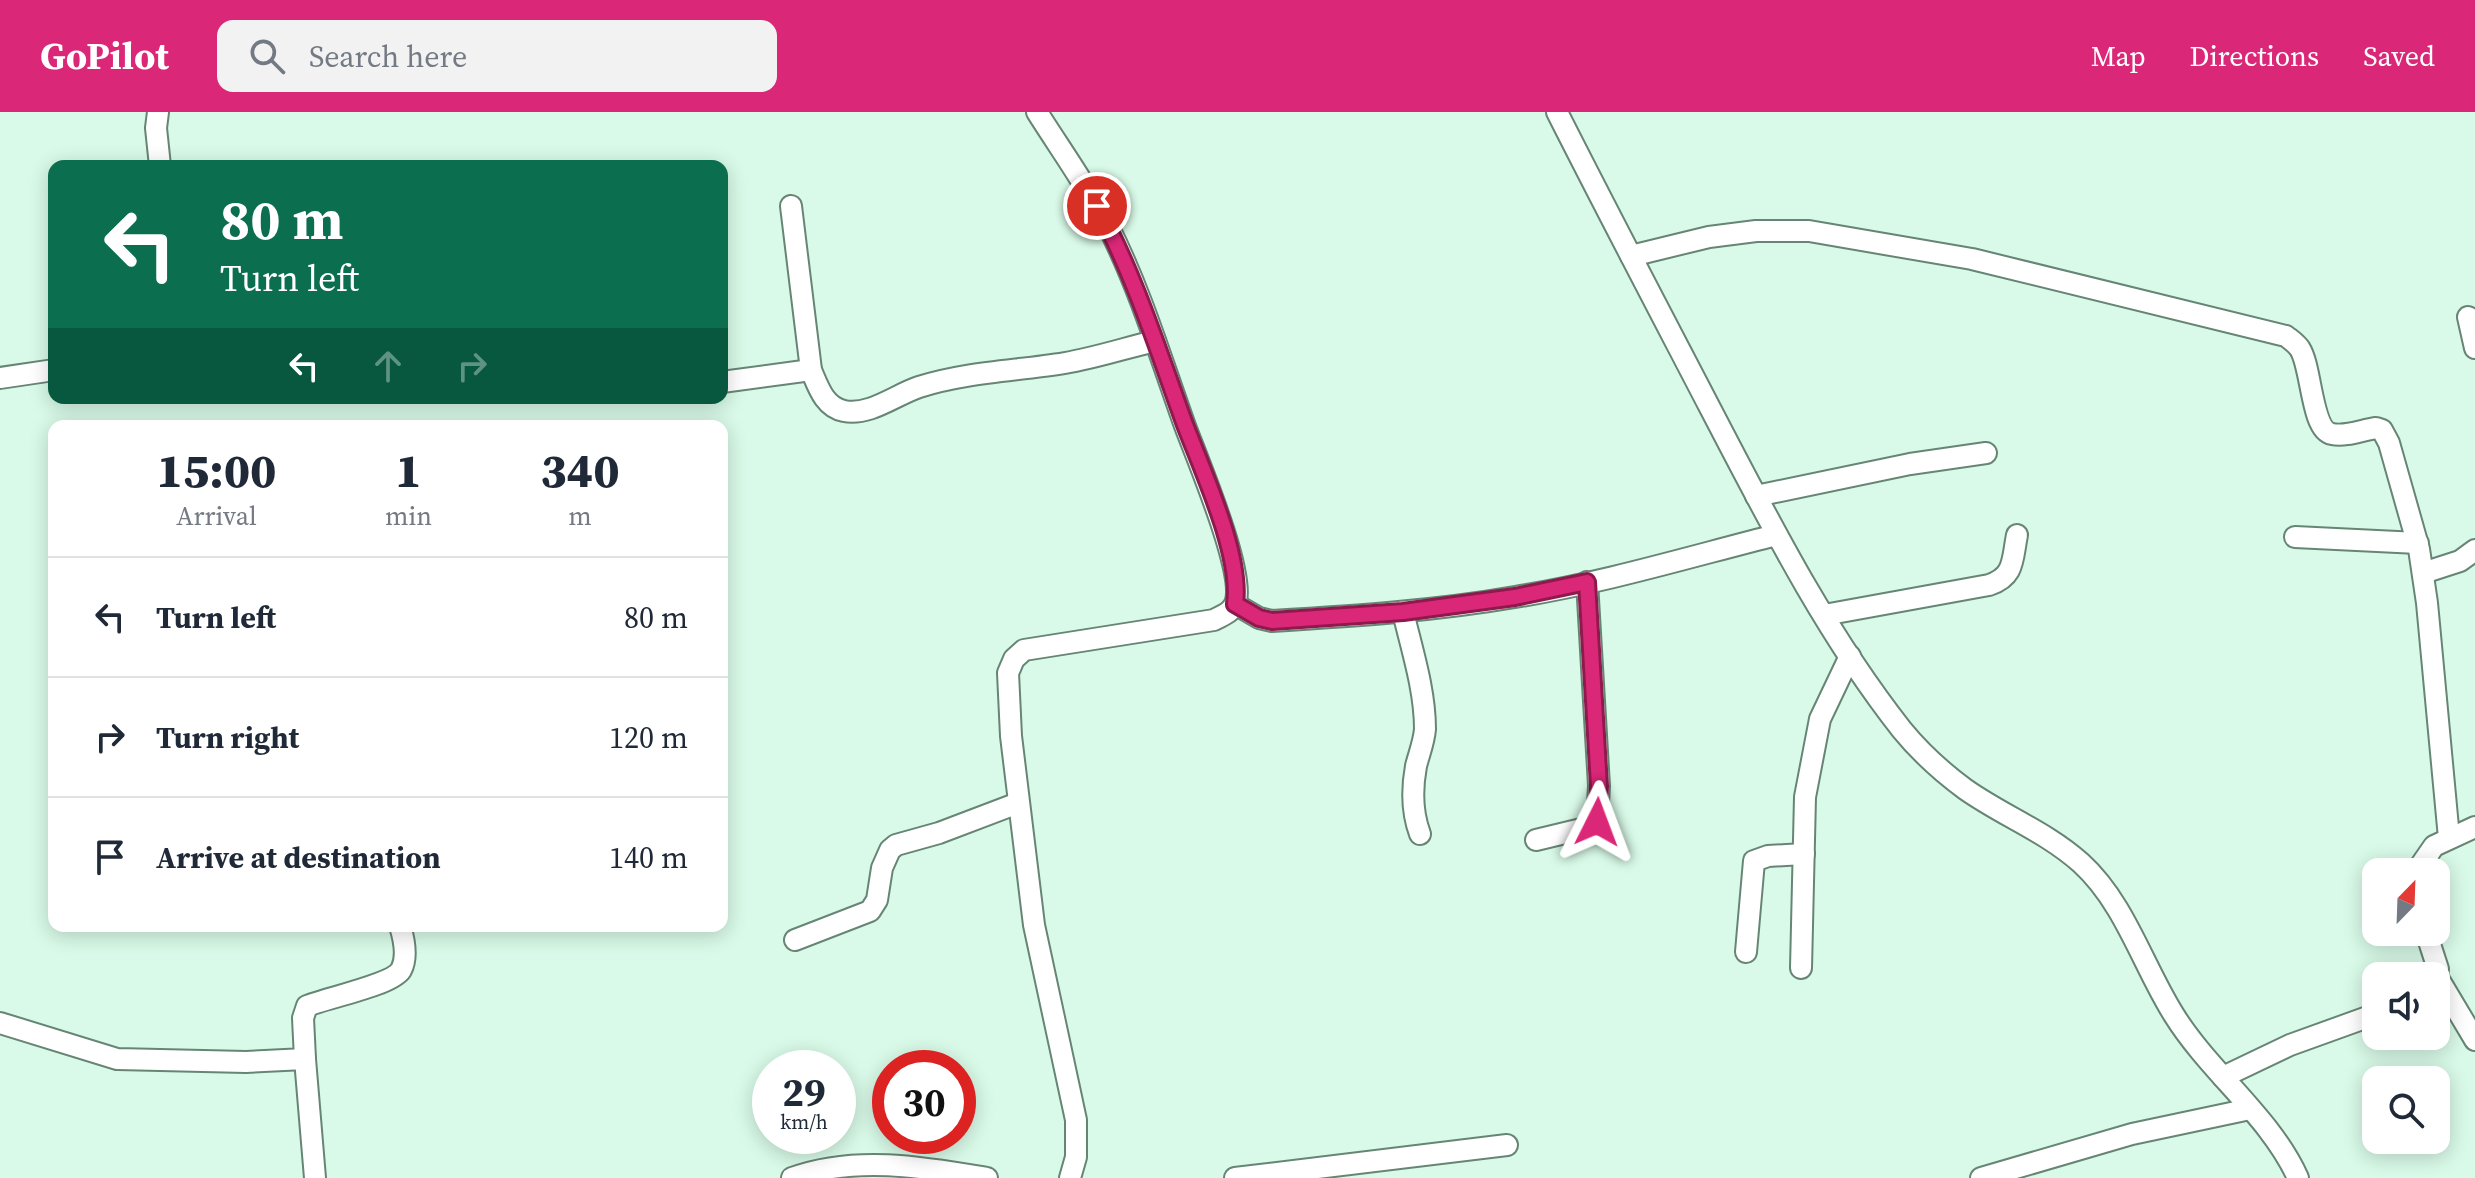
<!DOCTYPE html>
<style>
:root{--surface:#fff;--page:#f2f2f3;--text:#1f2937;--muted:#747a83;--line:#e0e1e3;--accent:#db2777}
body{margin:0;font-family:"Source Serif 4",serif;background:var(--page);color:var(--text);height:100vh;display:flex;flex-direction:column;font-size:30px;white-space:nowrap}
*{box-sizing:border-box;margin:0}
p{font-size:26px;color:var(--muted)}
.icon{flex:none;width:44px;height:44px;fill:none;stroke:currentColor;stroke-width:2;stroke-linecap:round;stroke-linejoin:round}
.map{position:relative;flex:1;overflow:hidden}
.panel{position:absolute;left:48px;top:308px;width:680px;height:512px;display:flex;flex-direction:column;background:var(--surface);border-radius:16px;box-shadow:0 4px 20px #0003}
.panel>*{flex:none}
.guide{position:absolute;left:48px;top:48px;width:680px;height:244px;border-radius:16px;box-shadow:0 4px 20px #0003;background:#0b6e4f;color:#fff;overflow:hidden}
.needle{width:52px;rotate:23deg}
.controls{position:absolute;left:2362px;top:746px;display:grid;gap:16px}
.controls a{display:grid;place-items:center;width:88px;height:88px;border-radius:16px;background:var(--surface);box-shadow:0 4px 20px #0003;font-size:40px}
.speed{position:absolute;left:752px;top:938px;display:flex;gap:16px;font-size:40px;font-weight:700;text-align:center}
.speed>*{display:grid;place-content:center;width:104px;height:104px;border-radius:50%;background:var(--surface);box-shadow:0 4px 20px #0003;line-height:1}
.speed small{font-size:20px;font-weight:400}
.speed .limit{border:12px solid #d22;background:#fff;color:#111}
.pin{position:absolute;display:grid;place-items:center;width:68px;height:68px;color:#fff;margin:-34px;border:4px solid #fff;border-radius:50%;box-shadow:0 2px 8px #0007}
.me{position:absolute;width:88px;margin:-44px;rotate:3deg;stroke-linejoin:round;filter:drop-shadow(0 0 6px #0008)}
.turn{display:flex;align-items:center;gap:28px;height:168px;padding:0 40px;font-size:36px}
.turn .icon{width:104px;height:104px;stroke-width:2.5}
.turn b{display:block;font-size:56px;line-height:68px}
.lanes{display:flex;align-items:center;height:76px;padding:0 40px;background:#0003;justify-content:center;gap:40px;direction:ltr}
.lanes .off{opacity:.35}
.eta{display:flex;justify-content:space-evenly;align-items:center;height:136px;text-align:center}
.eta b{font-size:48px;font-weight:800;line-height:56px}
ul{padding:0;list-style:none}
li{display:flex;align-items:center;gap:24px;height:120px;padding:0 40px;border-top:2px solid var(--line)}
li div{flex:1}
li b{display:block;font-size:30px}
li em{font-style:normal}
header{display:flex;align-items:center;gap:48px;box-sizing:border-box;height:112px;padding:0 40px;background:var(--accent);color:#fff}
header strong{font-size:38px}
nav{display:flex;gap:44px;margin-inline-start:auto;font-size:28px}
.search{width:560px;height:72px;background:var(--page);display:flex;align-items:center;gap:20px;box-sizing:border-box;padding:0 28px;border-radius:16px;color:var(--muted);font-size:30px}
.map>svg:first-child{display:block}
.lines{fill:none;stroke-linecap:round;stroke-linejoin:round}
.minor-casing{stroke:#678575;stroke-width:24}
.minor{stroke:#fff;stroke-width:20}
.route-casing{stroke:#8e194d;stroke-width:20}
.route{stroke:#db2777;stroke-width:14}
</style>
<header>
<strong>GoPilot</strong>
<div class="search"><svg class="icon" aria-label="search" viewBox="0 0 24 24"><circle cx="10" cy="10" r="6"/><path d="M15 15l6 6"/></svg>Search here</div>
<nav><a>Map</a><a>Directions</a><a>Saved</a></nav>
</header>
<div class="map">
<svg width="2475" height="1066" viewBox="0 0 2475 1066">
<rect width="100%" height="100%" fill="#d9fae8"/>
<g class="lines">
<!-- minor casing -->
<g class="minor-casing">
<g id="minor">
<path d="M158,0L156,16L160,54"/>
<path d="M1037,0C1061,38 1087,74 1108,114C1140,177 1161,247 1185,314C1198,349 1244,457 1236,489C1233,500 1223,503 1214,508L1024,538L1014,547L1008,561L1011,624L1034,813L1076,1008V1045L1070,1066"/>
<path d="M1557,0C1607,99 1658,196 1709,294C1767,405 1824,519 1902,618C1920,640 1942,660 1965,677C2003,704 2045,719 2081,751C2125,791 2143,854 2174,903C2210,961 2270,1004 2298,1066"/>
<path d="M791,94L811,258C818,274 824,295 844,299C870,304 895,283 919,275C966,260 1016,259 1065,251C1095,246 1125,236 1155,229"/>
<path d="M1631,144L1709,125L1756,119H1809L1972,147L2286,224C2291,228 2297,232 2300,237C2312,256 2311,318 2332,322C2346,325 2362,318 2376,316L2382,318L2389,331L2419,437L2427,491L2449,726"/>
<path d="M2468,205L2475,236"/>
<path d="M0,266L54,258"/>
<path d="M722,270L811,258"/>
<path d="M1756,384L1910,352L1986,341"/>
<path d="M2295,425L2418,431"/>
<path d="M2423,461L2460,449L2475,438"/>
<path d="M1235,492L1259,506L1272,509C1353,504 1434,499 1515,485C1603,471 1689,445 1776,423"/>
<path d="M1403,500C1412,538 1425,578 1425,617C1424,630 1419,642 1416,654C1412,676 1412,701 1420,722"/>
<path d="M1824,503L1989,473C2015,464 2012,448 2017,423"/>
<path d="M1536,728L1590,715L1597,710L1599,674L1587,470"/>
<path d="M2416,760L2434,734L2475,715"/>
<path d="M2426,820L2438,857L2436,874"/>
<path d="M795,828L870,799L877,788L882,756L890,738L896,733L939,721L1018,691"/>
<path d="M1746,840L1754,749L1768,744L1804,742"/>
<path d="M1801,856L1805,685L1820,607L1850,544"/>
<path d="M2438,866L2475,928"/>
<path d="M0,911L117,947L246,950L305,947L303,906L307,894C326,886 392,873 401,858C408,845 404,827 400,814"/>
<path d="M305,947L315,1066"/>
<path d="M2223,965L2290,933L2376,902"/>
<path d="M792,1066C855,1043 923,1055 987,1066"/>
<path d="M1235,1066L1507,1033"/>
<path d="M1981,1066L2132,1022L2250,997"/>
</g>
</g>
<!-- minor -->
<use href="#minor" class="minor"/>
</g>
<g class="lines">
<!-- route casing -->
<g class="route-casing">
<path id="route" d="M1097,94C1134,162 1158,238 1184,310C1202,358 1242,443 1235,492L1259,506L1272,509L1403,500L1515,485L1587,470L1599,674L1597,710"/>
</g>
<!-- route -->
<use href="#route" class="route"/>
</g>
</svg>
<div class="controls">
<a><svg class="needle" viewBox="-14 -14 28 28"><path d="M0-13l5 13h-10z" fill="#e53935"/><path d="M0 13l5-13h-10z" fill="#747a83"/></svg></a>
<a><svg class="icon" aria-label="sound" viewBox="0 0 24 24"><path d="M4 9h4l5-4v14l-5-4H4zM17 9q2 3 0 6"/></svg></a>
<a><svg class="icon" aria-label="search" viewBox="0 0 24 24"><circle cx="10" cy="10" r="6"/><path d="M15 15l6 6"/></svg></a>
</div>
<div class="speed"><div>29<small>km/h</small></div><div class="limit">30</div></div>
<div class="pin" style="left:1097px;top:94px;background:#d93025"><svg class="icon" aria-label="arrive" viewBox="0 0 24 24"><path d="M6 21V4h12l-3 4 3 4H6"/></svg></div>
<svg class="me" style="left:1597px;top:710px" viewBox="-20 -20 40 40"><path d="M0-17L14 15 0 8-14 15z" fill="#db2777" stroke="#fff" stroke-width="4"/></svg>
<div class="guide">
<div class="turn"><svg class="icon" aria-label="left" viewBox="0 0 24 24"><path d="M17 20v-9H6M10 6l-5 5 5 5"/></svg><div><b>80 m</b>Turn left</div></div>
<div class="lanes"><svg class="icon" aria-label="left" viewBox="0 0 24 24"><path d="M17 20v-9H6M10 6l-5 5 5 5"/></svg><svg class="icon off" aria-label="ahead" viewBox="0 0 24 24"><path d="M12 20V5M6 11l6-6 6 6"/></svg><svg class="icon off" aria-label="right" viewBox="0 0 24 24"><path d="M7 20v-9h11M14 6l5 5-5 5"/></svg></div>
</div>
<section class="panel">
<div class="eta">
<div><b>15:00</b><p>Arrival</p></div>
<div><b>1</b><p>min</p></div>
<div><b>340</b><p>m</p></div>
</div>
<ul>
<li><svg class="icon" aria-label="left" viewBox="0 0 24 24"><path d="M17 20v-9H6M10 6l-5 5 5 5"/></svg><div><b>Turn left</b></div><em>80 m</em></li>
<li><svg class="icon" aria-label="right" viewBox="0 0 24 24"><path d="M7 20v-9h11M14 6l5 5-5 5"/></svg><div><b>Turn right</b></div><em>120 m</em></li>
<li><svg class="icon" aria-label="arrive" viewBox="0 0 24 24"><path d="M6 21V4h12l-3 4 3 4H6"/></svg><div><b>Arrive at destination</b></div><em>140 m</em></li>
</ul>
</section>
</div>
